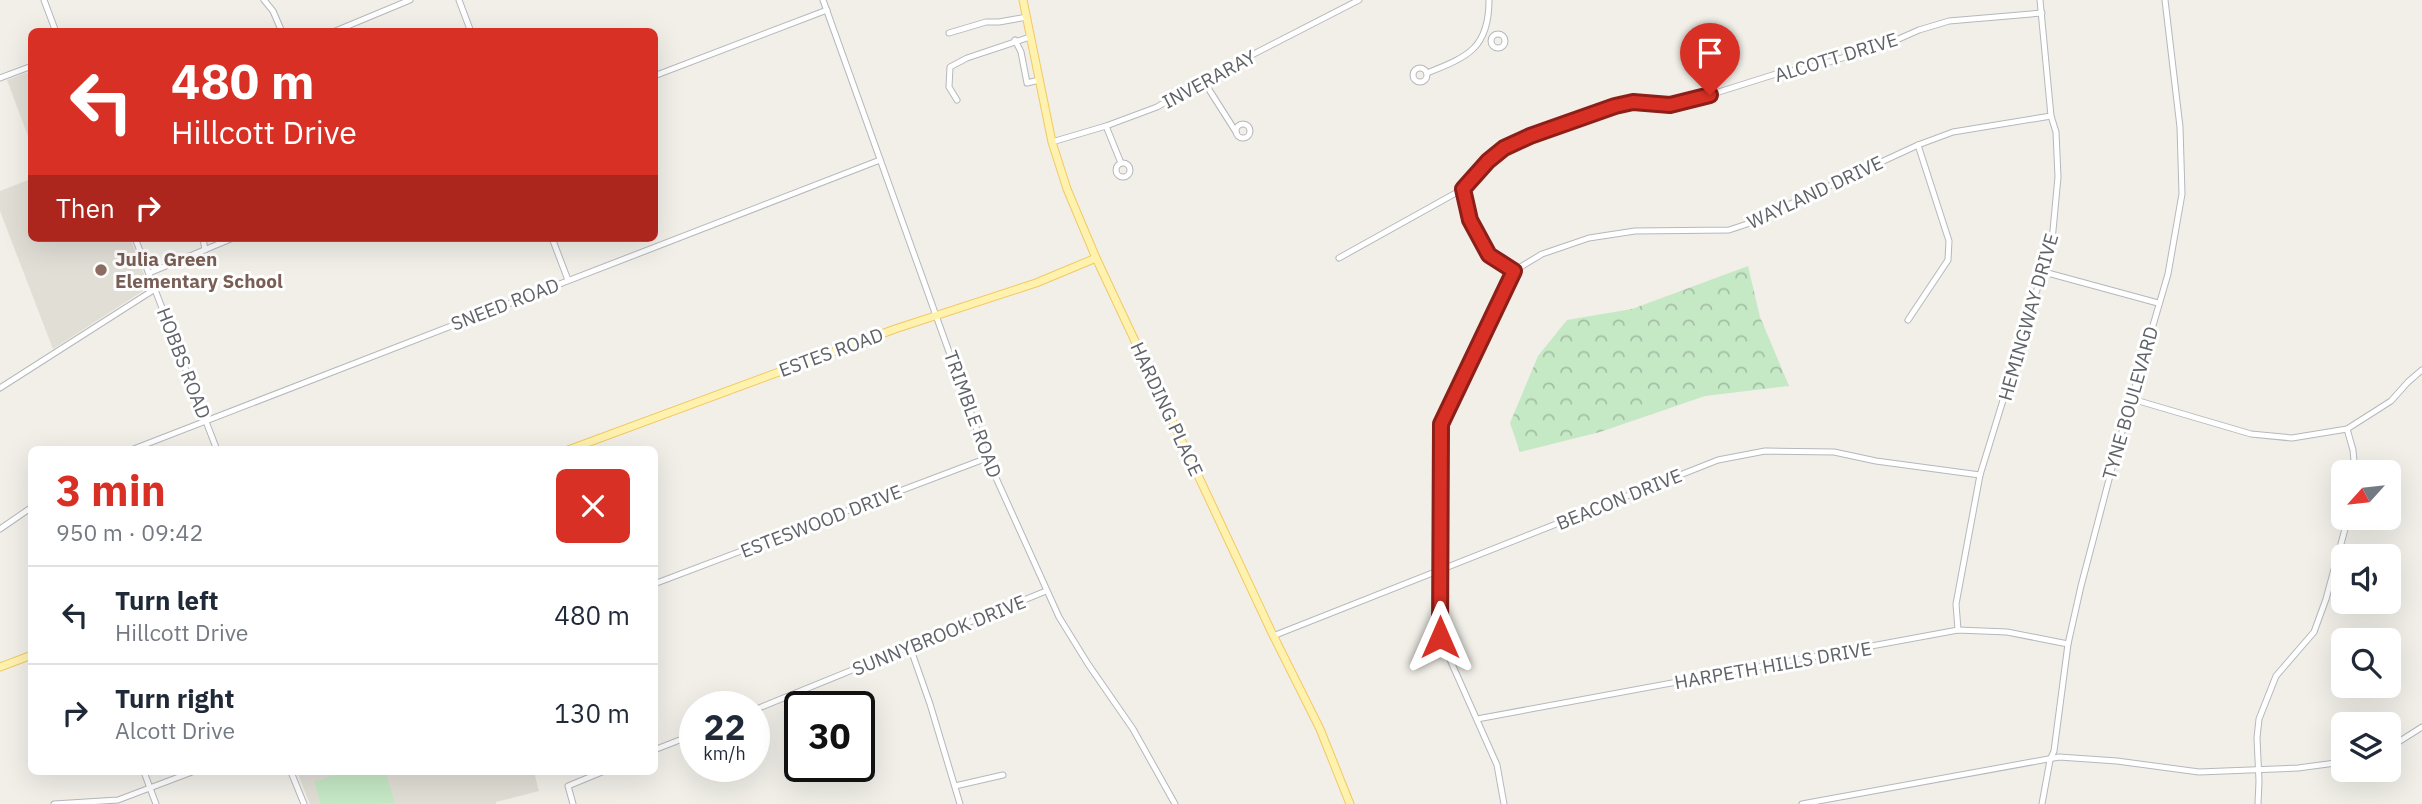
<!DOCTYPE html>
<meta charset="utf-8">
<style>
:root{--surface:#fff;--page:#f6f6f7;--text:#1f2937;--muted:#747a83;--line:#e0e1e3;--accent:#d93025}
body{margin:0;font-family:"IBM Plex Sans",sans-serif;background:var(--page);color:var(--text);height:100vh;display:flex;flex-direction:column;font-size:26px;white-space:nowrap}
*{box-sizing:border-box;margin:0}
p{font-size:23px;color:var(--muted)}
.icon{flex:none;width:38px;height:38px;fill:none;stroke:currentColor;stroke-width:2;stroke-linecap:round;stroke-linejoin:round}
.map{position:relative;flex:1;overflow:hidden}
.drawer{position:absolute;left:28px;top:446px;width:630px;height:329px;display:flex;flex-direction:column;background:var(--surface);border-radius:10px;box-shadow:0 7px 28px #0002}
.drawer>*{flex:none}
.banner{position:absolute;left:28px;top:28px;width:630px;height:214px;border-radius:10px;box-shadow:0 7px 28px #0002;background:#d93025;color:#fff;overflow:hidden}
.needle{width:46px;rotate:243deg}
.tools{position:absolute;left:2331px;top:460px;display:grid;gap:14px}
.tools a{display:grid;place-items:center;width:70px;height:70px;border-radius:10px;background:var(--surface);box-shadow:0 7px 28px #0002;font-size:35px}
.speed{position:absolute;left:679px;top:691px;display:flex;gap:14px;font-size:35px;font-weight:700;text-align:center}
.speed>*{display:grid;place-content:center;width:91px;height:91px;border-radius:50%;background:var(--surface);box-shadow:0 7px 28px #0002;line-height:1}
.speed small{font-size:18px;font-weight:400}
.speed .limit{border:4px solid #111;border-radius:10px;background:#fff;color:#111}
.pin{position:absolute;display:grid;place-items:center;width:60px;height:60px;color:#fff;margin:-72px -30px;border-radius:50% 50% 50% 0;rotate:-45deg;box-shadow:0 0 7px #0007}
.pin .icon{rotate:45deg}
.me{position:absolute;width:77px;margin:-38px;rotate:0deg;stroke-linejoin:round;filter:drop-shadow(0 0 5px #0008)}
.turn{display:flex;align-items:center;gap:24px;height:147px;padding:0 28px;font-size:32px}
.turn .icon{width:91px;height:91px;stroke-width:2.5}
.turn b{display:block;font-size:49px;line-height:60px}
.then{display:flex;align-items:center;height:66px;padding:0 28px;background:#0003;gap:14px;font-size:26px}
.round{display:grid;place-items:center;flex:none;width:74px;height:74px;border-radius:10px;background:var(--page)}
.head{display:flex;align-items:center;justify-content:space-between;height:119px;padding:0 28px}
h1{font-size:42px;font-weight:700;line-height:52px;color:var(--accent)}
ul{padding:0;list-style:none}
li{display:flex;align-items:center;gap:21px;height:98px;padding:0 28px;border-top:2px solid var(--line)}
li div{flex:1}
li b{display:block;font-size:26px}
li em{font-style:normal}
.map>svg:first-child{display:block}
.education{fill:#e1ded6}
.forest{fill:url(#forest-crowns)}
.pitch{fill:#c5e8c5}
.lines{fill:none;stroke-linecap:round;stroke-linejoin:round}
.minor-casing{stroke:#b5b8bc;stroke-width:7}
.major-casing{stroke:#f2c960;stroke-width:9}
.minor{stroke:#fff;stroke-width:5}
.major{stroke:#fff2af;stroke-width:7}
.route-casing{stroke:#8d1f18;stroke-width:18}
.route{stroke:#d93025;stroke-width:12}
.education-dot{fill:#8d6e63;stroke:#fff;stroke-width:2.5}
.labels{text-anchor:middle;dominant-baseline:central;stroke-width:6;stroke-linejoin:round;paint-order:stroke}
.street-label{font-size:19px;fill:#5f6368;stroke:#fff}
.education-label{font-size:19px;font-weight:bold;fill:#785e54;stroke:#fff;text-anchor:start}
</style>
<div class="map">
<svg width="2422" height="804" viewBox="0 0 2422 804">
<defs>
<pattern id="forest-crowns" width="20" height="18" patternUnits="userSpaceOnUse" patternTransform="scale(1.75)"><rect width="20" height="18" fill="#c5e8c5"/><path d="M2 6a3 3 0 1 1 6 0M12 15a3 3 0 1 1 6 0" fill="none" stroke="#a3c0a4"/></pattern>
</defs>
<rect width="100%" height="100%" fill="#f1efe8"/>
<!-- education -->
<g class="education">
<path d="M31,71V144L7,80Z"/>
<path d="M31,179L32,238H130L149,287L53,349L0,211V191Z"/>
<path d="M297,772H534L539,791L496,802V804H310Z"/>
</g>
<!-- forest -->
<path class="forest" d="M1748,266L1760,317L1789,386L1705,396L1600,432L1520,452L1510,423L1538,356L1567,320L1632,309Z"/>
<!-- pitch -->
<path class="pitch" d="M345,772H385L395,803L321,804L314,782Z"/>
<g class="lines">
<!-- minor casing -->
<g class="minor-casing">
<g id="minor">
<path d="M44,0L56,32"/>
<path d="M264,0L273,11L282,32"/>
<path d="M459,0L471,32"/>
<path d="M823,0L987,458L1059,617L1088,664L1133,729L1175,804"/>
<path d="M333,32L410,0"/>
<path d="M949,33L986,22H999L1027,17"/>
<circle cx="1498" cy="41" r="7"/>
<path d="M1015,40L1021,52L1027,83L1039,80"/>
<circle cx="1420" cy="75" r="7"/>
<path d="M1427,73C1467,57 1489,49 1489,0"/>
<path d="M654,76L827,10"/>
<path d="M0,78L32,66"/>
<path d="M1203,80L1236,132"/>
<path d="M957,100L949,87L950,67L967,58L1030,37"/>
<circle cx="1243" cy="131" r="7"/>
<path d="M1106,126L1121,163"/>
<path d="M1052,142L1106,126L1157,107L1203,80L1359,0"/>
<circle cx="1123" cy="170" r="7"/>
<path d="M1463,189L1470,220L1489,255L1514,271"/>
<path d="M135,238L217,450"/>
<path d="M203,238L205,250"/>
<path d="M552,238L568,280"/>
<path d="M1339,258L1463,189L1488,161L1508,145L1615,106L1633,102L1670,105L1687,102L1779,73L1809,68L1885,45L1919,30L1949,21L2042,13"/>
<path d="M2044,272L2158,303"/>
<path d="M149,273L233,238"/>
<path d="M1908,320L1948,260L1949,241L1918,145"/>
<path d="M0,388L155,289"/>
<path d="M2132,399L2251,434L2292,438L2347,429L2391,401L2408,382L2422,370"/>
<path d="M2347,429L2353,450L2355,472"/>
<path d="M131,450L880,160"/>
<path d="M0,529L32,507"/>
<path d="M654,584L987,458"/>
<path d="M1958,630L1956,604L1980,475L2052,241L2058,177L2056,132L2051,116L2040,0"/>
<path d="M1273,636L1718,460L1765,451L1834,452L1876,461L1980,475"/>
<path d="M910,647L930,704L960,804"/>
<path d="M754,710L1046,591"/>
<path d="M1477,719L1958,630L2007,632L2068,644"/>
<path d="M2389,748L2422,727"/>
<path d="M654,750L695,734"/>
<path d="M144,772L156,804"/>
<path d="M291,772L304,804"/>
<path d="M955,786L1003,775"/>
<path d="M54,804L118,800L192,772"/>
<path d="M573,804L568,786L602,772"/>
<path d="M1504,804L1497,765L1440,637L1441,424L1514,271L1542,254L1589,238L1635,231L1729,230L1747,224L1918,145L1953,132L2051,116"/>
<path d="M1802,804L2059,757L2117,761L2199,772L2298,768L2343,762"/>
<path d="M2042,804L2050,760L2054,751L2068,644L2081,586L2117,449L2168,274L2182,194L2180,127L2165,0"/>
<path d="M2258,804L2259,781L2257,738L2259,719L2276,676L2314,632L2326,599L2348,518"/>
</g>
</g>
<!-- major casing -->
<g class="major-casing">
<g id="major">
<path d="M1023,0L1052,142L1067,189L1096,258L1272,633L1320,729L1350,804"/>
<path d="M568,450L895,329L1036,283L1096,258"/>
<path d="M0,667L32,655"/>
</g>
</g>
<!-- minor -->
<use href="#minor" class="minor"/>
<!-- major -->
<use href="#major" class="major"/>
</g>
<g class="lines">
<!-- route casing -->
<g class="route-casing">
<path id="route" d="M1440,637L1441,424L1514,271L1489,255L1470,220L1463,189L1488,161L1504,148L1530,136L1615,106L1633,102L1670,105L1710,95"/>
</g>
<!-- route -->
<use href="#route" class="route"/>
</g>
<!-- markers -->
<circle class="education-dot" cx="101" cy="270" r="7"/>
<g class="labels">
<!-- street labels -->
<g class="street-label">
<text transform="translate(1836 57) rotate(-17)">ALCOTT DRIVE</text>
<text transform="translate(1209 79) rotate(-28)">INVERARAY</text>
<text transform="translate(1815 192) rotate(-25)">WAYLAND DRIVE</text>
<text transform="translate(505 304) rotate(-21)">SNEED ROAD</text>
<text transform="translate(2028 317) rotate(-74)">HEMINGWAY DRIVE</text>
<text transform="translate(831 352) rotate(-20)">ESTES ROAD</text>
<text transform="translate(184 363) rotate(69)">HOBBS ROAD</text>
<text transform="translate(2130 403) rotate(-74)">TYNE BOULEVARD</text>
<text transform="translate(1167 409) rotate(65)">HARDING PLACE</text>
<text transform="translate(973 414) rotate(70)">TRIMBLE ROAD</text>
<text transform="translate(1619 499) rotate(-22)">BEACON DRIVE</text>
<text transform="translate(821 521) rotate(-21)">ESTESWOOD DRIVE</text>
<text transform="translate(939 635) rotate(-22)">SUNNYBROOK DRIVE</text>
<text transform="translate(1773 665) rotate(-10)">HARPETH HILLS DRIVE</text>
</g>
<!-- education labels -->
<g class="education-label">
<text x="115" y="259">Julia Green<tspan x="115" dy="22">Elementary School</tspan></text>
</g>
</g>
</svg>
<div class="tools">
<a><svg class="needle" viewBox="-14 -14 28 28"><path d="M0-13l5 13h-10z" fill="#e53935"/><path d="M0 13l5-13h-10z" fill="#747a83"/></svg></a>
<a><svg class="icon" aria-label="sound" viewBox="0 0 24 24"><path d="M4 9h4l5-4v14l-5-4H4zM17 9q2 3 0 6"/></svg></a>
<a><svg class="icon" aria-label="search" viewBox="0 0 24 24"><circle cx="10" cy="10" r="6"/><path d="M15 15l6 6"/></svg></a>
<a><svg class="icon" aria-label="layers" viewBox="0 0 24 24"><path d="M12 4l9 5-9 5-9-5zM3 14l9 5 9-5"/></svg></a>
</div>
<div class="speed"><div>22<small>km/h</small></div><div class="limit">30</div></div>
<div class="pin" style="left:1710px;top:95px;background:#d93025"><svg class="icon" aria-label="arrive" viewBox="0 0 24 24"><path d="M6 21V4h12l-3 4 3 4H6"/></svg></div>
<svg class="me" style="left:1440px;top:637px" viewBox="-20 -20 40 40"><path d="M0-17L14 15 0 8-14 15z" fill="#d93025" stroke="#fff" stroke-width="4"/></svg>
<div class="banner">
<div class="turn"><svg class="icon" aria-label="left" viewBox="0 0 24 24"><path d="M17 20v-9H6M10 6l-5 5 5 5"/></svg><div><b>480 m</b>Hillcott Drive</div></div>
<div class="then">Then<svg class="icon" aria-label="right" viewBox="0 0 24 24"><path d="M7 20v-9h11M14 6l5 5-5 5"/></svg></div>
</div>
<section class="drawer">
<div class="head"><div><h1>3 min</h1><p>950 m · 09:42</p></div><a class="round" style="background:#d93025;color:#fff"><svg class="icon" aria-label="close" viewBox="0 0 24 24"><path d="M6 6l12 12M18 6L6 18"/></svg></a></div>
<ul>
<li><svg class="icon" aria-label="left" viewBox="0 0 24 24"><path d="M17 20v-9H6M10 6l-5 5 5 5"/></svg><div><b>Turn left</b><p>Hillcott Drive</p></div><em>480 m</em></li>
<li><svg class="icon" aria-label="right" viewBox="0 0 24 24"><path d="M7 20v-9h11M14 6l5 5-5 5"/></svg><div><b>Turn right</b><p>Alcott Drive</p></div><em>130 m</em></li>
</ul>
</section>
</div>
